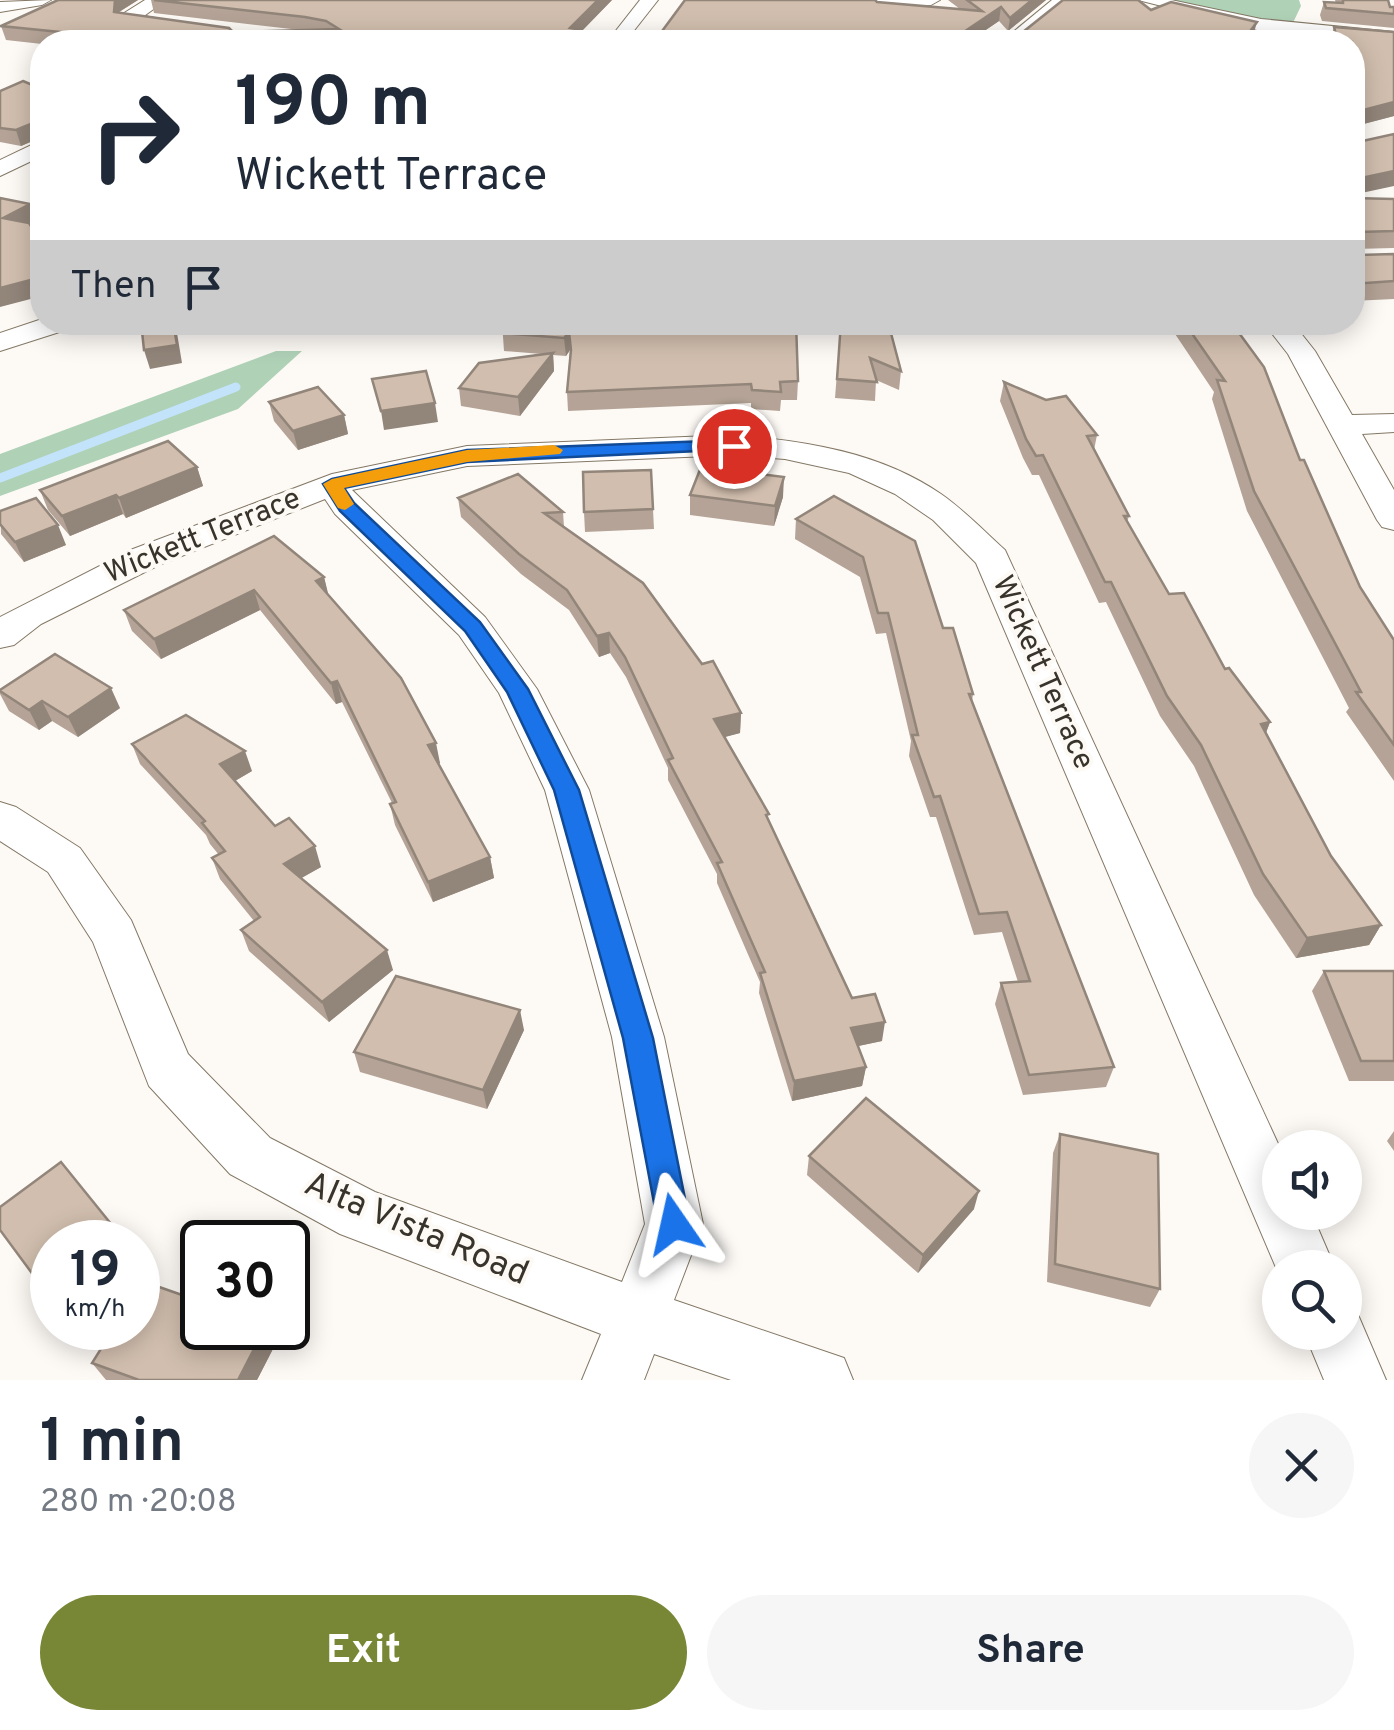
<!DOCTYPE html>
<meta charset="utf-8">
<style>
:root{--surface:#fff;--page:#f6f6f7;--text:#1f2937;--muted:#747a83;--accent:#788735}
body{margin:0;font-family:Overpass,sans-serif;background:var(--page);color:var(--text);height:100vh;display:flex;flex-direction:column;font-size:38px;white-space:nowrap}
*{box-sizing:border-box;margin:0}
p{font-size:32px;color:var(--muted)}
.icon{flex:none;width:55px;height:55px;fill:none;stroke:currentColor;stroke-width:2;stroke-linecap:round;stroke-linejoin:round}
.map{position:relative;height:1380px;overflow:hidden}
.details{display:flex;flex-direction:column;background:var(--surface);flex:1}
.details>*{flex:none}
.top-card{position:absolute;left:30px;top:30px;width:1335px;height:305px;border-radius:40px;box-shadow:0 5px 25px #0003;background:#fff;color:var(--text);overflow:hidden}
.controls{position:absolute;left:1262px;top:1130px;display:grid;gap:20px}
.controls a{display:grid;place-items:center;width:100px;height:100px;border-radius:50%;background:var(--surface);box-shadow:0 5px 25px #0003;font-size:50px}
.speed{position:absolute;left:30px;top:1220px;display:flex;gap:20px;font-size:50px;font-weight:700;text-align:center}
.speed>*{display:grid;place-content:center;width:130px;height:130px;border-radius:50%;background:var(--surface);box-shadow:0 5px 25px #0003;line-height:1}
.speed small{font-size:25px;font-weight:400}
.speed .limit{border:5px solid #111;border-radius:15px;background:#fff;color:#111}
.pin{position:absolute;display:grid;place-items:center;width:85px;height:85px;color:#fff;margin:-42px;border:5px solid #fff;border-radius:50%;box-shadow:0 2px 10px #0007}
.me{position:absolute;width:110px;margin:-55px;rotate:349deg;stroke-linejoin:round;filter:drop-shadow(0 0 8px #0008)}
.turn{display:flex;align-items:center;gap:35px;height:210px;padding:0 40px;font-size:45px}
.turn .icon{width:130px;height:130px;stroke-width:2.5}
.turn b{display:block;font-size:70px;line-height:85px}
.then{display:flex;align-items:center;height:95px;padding:0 40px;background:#0003;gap:20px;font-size:38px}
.round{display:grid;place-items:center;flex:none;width:105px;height:105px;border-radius:52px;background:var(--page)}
.headline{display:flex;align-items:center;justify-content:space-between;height:170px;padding:0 40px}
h1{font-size:60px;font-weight:700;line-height:75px}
.primary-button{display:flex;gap:20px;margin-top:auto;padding:20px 40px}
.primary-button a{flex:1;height:115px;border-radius:60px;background:var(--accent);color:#fff;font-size:40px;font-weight:700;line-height:115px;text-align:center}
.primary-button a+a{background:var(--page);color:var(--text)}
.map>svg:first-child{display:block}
.green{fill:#afd1b6}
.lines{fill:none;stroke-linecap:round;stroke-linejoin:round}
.stream{stroke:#c3e3fb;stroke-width:9}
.minor-casing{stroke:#847865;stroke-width:2}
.minor{fill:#fff;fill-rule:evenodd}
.wall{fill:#b4a396}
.shaded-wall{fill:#92857a}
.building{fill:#d1beae;stroke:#92857a;stroke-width:2.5}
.route{fill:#1a73e8;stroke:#114b97;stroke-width:2.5}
.slow{fill:#f59e0b}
.labels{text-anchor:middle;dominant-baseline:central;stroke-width:8;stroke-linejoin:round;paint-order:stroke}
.street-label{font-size:30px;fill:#38332b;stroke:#fdfaf6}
.near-street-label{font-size:35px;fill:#38332b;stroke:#fdfaf6}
</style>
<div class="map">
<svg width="1394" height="1380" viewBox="0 0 1394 1380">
<rect width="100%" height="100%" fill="#fdfaf6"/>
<!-- green -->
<g class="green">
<path d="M1147,0H1299L1301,6L1290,29Z"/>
<path d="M276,351H302L238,409L0,496V454Z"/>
</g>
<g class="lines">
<!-- stream -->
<path class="stream" d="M0,478L236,387"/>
<!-- minor casing -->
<g class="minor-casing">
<g id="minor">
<path d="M51,0L42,5L0,12V2Z"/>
<path d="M145,0H166L144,16L177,22V30L121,23V15Z"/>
<path d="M640,0H658L625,42H607Z"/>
<path d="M709,0H940L931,5L791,10L718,5Z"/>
<path d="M1052,0H1072L1021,42H1001Z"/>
<path d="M1138,0H1171L1261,19L1394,32V44L1261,31Z"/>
<path d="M42,140V156L0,176V160Z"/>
<path d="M42,319V322H76L72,328L0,351V333Z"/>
<path d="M1263,322H1292L1315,351L1352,415L1394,414V432L1362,434L1394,490V530L1382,527L1377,520L1288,354Z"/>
<path d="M734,435C806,441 880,452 941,494C964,510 984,531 1005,550L1280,1148V1212H1311L1335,1268H1280V1277L976,563L933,520L895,494L849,473L785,459L734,455L467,466L352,490L485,617L537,689L589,790L664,1037L703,1224L674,1300L844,1358L853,1380H731L654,1354L644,1380H582L601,1334L340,1234L230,1174L149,1086L93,942L48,872L0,841V802L16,807L80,848L131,920L188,1054L270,1138L375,1192L622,1282L645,1224L612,1037L545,790L499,693L459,635L335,514L325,499L159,565L41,624L14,645L0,648V617L133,549L332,474L467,446Z"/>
<path d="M1345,1306L1356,1310L1386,1380H1324L1304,1332H1345Z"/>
</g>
</g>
<!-- minor -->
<use href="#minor" class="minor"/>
</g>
<!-- wall -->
<g class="wall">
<path d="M58,0H138L119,12L233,32L300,30L154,13L151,0H612L577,36V42H42V44L6,40L1,26Z"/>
<path d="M948,0H1046L1008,31L999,21L968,42H654L877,2L960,9Z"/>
<path d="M1335,0H1388L1390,7H1394V28L1322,21L1320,15L1324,2L1336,3Z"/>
<path d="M1151,10L1253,36L1248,42H1021L1023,32Z"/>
<path d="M1334,27L1394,32V116L1352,127V42H1330Z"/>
<path d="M42,89V140V137L21,146L0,142V91Z"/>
<path d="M1352,198L1394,199V248L1354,249L1358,255L1394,254V299L1352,301Z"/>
<path d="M502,322L798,381L797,400H781L780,411L751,409V403L568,411L567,392L570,350L566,356L553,355L554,371L520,416L461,406L459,388L542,354L504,351Z"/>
<path d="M841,322H922L921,331L891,333L901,371L899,390L876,380L875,401L835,398Z"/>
<path d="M1167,322H1231L1300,460L1360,587L1394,640V781L1346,712L1349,708L1247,511L1212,399L1214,392Z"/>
<path d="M1004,382L1097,435L1094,450L1129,516L1127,522L1169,594L1225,669L1270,722L1266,733L1331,856L1381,925L1369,945L1296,958L1254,895L1194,766L1160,716L1106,602L1099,603L1039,475H1032L1023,458L1000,401Z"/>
<path d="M269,402L344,415L348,434L298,450L274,421Z"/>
<path d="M197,467L203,486L126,518L123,514L70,536L48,510L40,490Z"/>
<path d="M651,470L654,529L585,532L584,512Z"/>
<path d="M690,495L783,497L774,526L690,515Z"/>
<path d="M834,496L943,628L973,694L972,702L1114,1067L1106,1087L1023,1095L995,1004L1001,983L1018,982L1002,932L974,935L936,817H930L909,756L911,741L886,633L876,634L860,577L795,539L796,519Z"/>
<path d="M458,498L563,512L564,527L702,664L741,713L740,733L724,737L768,820L852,998L882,1041L858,1046L866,1067L862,1086L792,1101L759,993L760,982L717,883V874L668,780V768L626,677L610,653L599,657L569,610L521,574L461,517Z"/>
<path d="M0,511L66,545L24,562L1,534Z"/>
<path d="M324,577L328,595L440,763L439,764L490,857L494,878L433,902L395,825L390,804L392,803L342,702L336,704L260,610L161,659L132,631L124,610Z"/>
<path d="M0,690L120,708L78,737L52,721L39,730L9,711L0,694Z"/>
<path d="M132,744L252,771L235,781L275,826L321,867L301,878L393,970L329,1022L249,951L241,930L254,921L220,879L212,858L219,855L210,844L206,835L140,764Z"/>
<path d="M1324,971H1394V1081H1349L1312,991Z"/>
<path d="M524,1030L487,1109L360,1072L354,1052Z"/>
<path d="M1394,1131V1151L1387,1141Z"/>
<path d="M1060,1134L1160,1289L1150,1307L1047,1282L1053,1153Z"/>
<path d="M809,1156L974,1209L918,1273L807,1175Z"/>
<path d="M277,1341L257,1380H106L92,1363Z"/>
</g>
<!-- shaded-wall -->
<g class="shaded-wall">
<path d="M115,0H138L119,12H114Z"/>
<path d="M598,0H612L577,36V42H563L570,28Z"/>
<path d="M1032,0H1046L1008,31L1010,18Z"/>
<path d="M1001,7L999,21L968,42H949Z"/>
<path d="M1257,22L1253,36L1248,42H1241Z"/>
<path d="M1394,102V116L1352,127V113Z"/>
<path d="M38,121L42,137L21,146L16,130Z"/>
<path d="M1394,171V186L1352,195V180Z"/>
<path d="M30,204L36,221L10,235L3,218Z"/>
<path d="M42,277V296L0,307V288Z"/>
<path d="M173,322L177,333L182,363L150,369L144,350Z"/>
<path d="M569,332L570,350L566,356L564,338Z"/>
<path d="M553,353L554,371L520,416L518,397Z"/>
<path d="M435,403L438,422L384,430L381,411Z"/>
<path d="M344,415L348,434L298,450L293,431Z"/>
<path d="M197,467L203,486L126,518L119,498Z"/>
<path d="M784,477L783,497L774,526L775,506Z"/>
<path d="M116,495L123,514L70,536L62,516Z"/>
<path d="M58,525L66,545L24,562L15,542Z"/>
<path d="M324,577L329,597L316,581Z"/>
<path d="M254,590L260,610L161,659L154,639Z"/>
<path d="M609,633L610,653L599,657L597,636Z"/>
<path d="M337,681L342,702L336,704L331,683Z"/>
<path d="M111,688L120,708L78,737L68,717Z"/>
<path d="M42,701L52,721L39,730L29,710Z"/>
<path d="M741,713L740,733L714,740V719Z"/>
<path d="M1270,722L1262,743L1261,724Z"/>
<path d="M436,743L440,763L433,766L428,745Z"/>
<path d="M245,751L252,771L228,785L220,764Z"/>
<path d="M315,846L321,867L291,884L284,864Z"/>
<path d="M490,857L494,878L433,902L428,882Z"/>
<path d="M1381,925L1369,945L1296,958L1307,938Z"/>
<path d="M387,950L393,970L329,1022L322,1002Z"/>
<path d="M520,1010L524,1030L487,1109L483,1090Z"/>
<path d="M885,1022L882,1041L849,1048L851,1028Z"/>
<path d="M866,1067L862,1086L792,1101L794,1081Z"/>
<path d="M979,1191L974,1209L918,1273L923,1255Z"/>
<path d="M265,1328H270L277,1341L257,1380H238Z"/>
</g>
<!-- building -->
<g class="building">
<path d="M58,0H115L114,12L229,28L233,32L339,29L326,21L305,17L154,0H598L570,28L576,29L563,42H99L110,37L1,26Z"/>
<path d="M685,0H875L877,2L982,11L967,0H1032L1010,18L1001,7L949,42H654Z"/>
<path d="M1063,0H1138L1151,10L1171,2L1257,22L1242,42H1243H1032L1023,32Z"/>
<path d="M1343,0H1388L1390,7H1394V14L1326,8L1324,2L1343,3Z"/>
<path d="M1334,27L1394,32V102L1352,113V42H1333L1336,35Z"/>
<path d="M23,81L42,89V134H40L38,121L16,130L0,128V91Z"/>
<path d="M1352,131L1358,142L1394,134V171L1352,180Z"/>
<path d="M0,198L30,204L3,218L29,223L42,243V277L0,288Z"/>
<path d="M1352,198L1394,199V231L1358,232L1354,236V252L1358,255L1394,254V281L1352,284Z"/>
<path d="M141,322H173L177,345L144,350Z"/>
<path d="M502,322H796L798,381L780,382L781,392L752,390L751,384L567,392L571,350L569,332L564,338L502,333Z"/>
<path d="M841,322H888L901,371L870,358L877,382L837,379Z"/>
<path d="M1184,322H1231L1264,367L1300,460H1304L1360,587L1394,640V745L1356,692H1361L1254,491L1217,380L1225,381Z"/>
<path d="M553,353L518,397L459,388L479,363Z"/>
<path d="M426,371L435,403L381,411L372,379Z"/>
<path d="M1004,382L1046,400L1066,396L1097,435L1087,436L1129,516H1124L1169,594L1184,593L1225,669L1229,668L1270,722L1261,724L1331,856L1381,925L1307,938L1263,874L1201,745L1167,696L1111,582H1105L1043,455L1036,456L1026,439Z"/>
<path d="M318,387L344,415L293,431L269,402Z"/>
<path d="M168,441L197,467L119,498L116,495L62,516L40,490Z"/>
<path d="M701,467L784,477L775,506L690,495Z"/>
<path d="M651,470L653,509L584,512L583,472Z"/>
<path d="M518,474L563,512L544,513L643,583L702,664L713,661L741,713L714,719L769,814L766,815L852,998L875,994L885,1022L851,1028L866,1067L794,1081L760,973L765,972L717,863L722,862L668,760L673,758L625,657L609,633L597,636L567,590L519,554L458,498Z"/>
<path d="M834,496L915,541L943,628H953L973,694H969L1114,1067L1029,1075L1001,983L1030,981L1007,912L979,914L940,796L934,797L912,735H918L888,613H878L863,557L796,519Z"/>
<path d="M36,498L58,525L15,542L0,524V511Z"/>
<path d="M274,536L324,577L316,581L401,678L436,743L428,745L490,857L428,882L390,804L396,802L337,681L331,683L254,590L154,639L124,610Z"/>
<path d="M55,654L111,688L68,717L42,701L29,710L0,691V690Z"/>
<path d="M186,715L245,751L220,764L275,826L289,818L315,846L284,864L387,950L322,1002L241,930L260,917L212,858L225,851L202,823L205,821L132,744Z"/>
<path d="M1324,971H1394V1061H1361Z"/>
<path d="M396,976L520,1010L483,1090L354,1052Z"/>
<path d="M866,1098L979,1191L923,1255L809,1156Z"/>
<path d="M1060,1134L1158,1154L1160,1289L1055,1264Z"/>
<path d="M61,1162L124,1240L121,1242H52L51,1299L0,1230V1207Z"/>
<path d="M142,1281L202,1302V1328H265L238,1380H139L92,1363L114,1328H138V1289Z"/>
</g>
<!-- route -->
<path class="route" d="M734,440L743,446L741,449L467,462L344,488L354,503L480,622L528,689L579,790L653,1038L690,1224L686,1236L674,1240L662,1236L658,1224L623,1038L554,790L507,692L465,631L340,511L323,484L332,479L467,450Z"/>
<!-- slow -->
<path class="slow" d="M554,445L563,450L560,454L467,462L344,488L354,504L345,510L338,508L323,484L332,479L467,450Z"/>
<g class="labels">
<!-- street labels -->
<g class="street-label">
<text transform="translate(203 537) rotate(-22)">Wickett Terrace</text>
<text transform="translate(1042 673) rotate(66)">Wickett Terrace</text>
</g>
<!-- near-street labels -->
<g class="near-street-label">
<text transform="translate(416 1230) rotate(23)">Alta Vista Road</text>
</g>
</g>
</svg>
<div class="controls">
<a><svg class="icon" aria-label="sound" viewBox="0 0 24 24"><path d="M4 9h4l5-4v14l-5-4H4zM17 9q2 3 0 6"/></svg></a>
<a><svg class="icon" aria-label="search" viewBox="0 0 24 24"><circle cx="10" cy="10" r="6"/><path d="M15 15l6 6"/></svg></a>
</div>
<div class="speed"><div>19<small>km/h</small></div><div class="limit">30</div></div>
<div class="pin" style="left:734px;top:446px;background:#d93025"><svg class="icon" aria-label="arrive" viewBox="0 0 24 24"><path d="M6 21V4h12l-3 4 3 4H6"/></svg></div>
<svg class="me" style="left:674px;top:1224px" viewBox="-20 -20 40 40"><path d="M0-17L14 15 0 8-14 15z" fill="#1a73e8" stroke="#fff" stroke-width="4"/></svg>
<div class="top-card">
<div class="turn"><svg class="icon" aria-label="right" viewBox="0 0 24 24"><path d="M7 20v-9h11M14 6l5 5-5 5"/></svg><div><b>190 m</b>Wickett Terrace</div></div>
<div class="then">Then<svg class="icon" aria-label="arrive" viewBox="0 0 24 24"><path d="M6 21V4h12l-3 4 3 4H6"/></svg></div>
</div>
</div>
<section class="details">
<div class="headline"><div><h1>1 min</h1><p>280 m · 20:08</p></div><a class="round"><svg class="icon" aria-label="close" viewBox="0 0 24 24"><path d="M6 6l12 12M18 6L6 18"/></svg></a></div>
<div class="primary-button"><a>Exit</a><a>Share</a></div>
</section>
